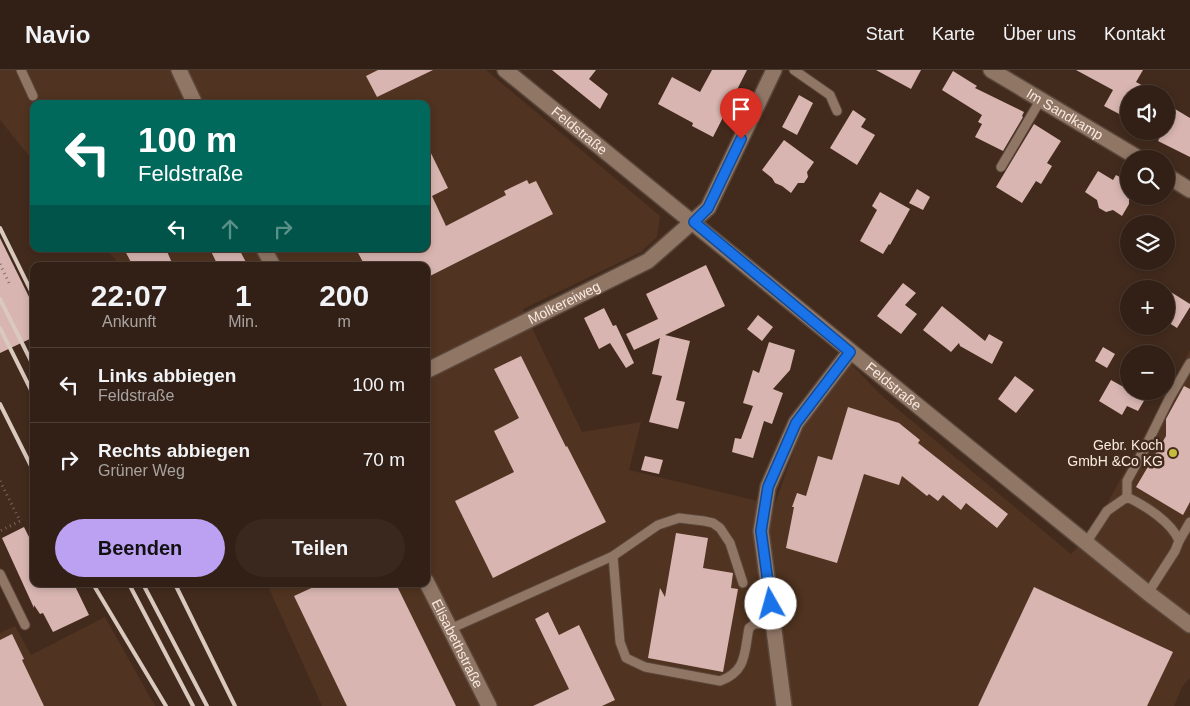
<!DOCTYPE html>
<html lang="de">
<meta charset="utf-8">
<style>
:root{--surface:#322016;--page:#3a281f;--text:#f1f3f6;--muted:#a8a3a1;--line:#4d3e35;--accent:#bca0f2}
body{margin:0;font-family:Arial,sans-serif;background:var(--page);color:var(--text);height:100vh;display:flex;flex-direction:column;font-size:19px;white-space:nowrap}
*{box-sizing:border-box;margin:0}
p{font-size:16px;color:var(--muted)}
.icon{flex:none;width:28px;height:28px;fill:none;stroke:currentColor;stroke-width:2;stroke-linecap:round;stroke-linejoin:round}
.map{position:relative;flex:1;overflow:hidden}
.panel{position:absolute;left:30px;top:192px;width:400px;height:325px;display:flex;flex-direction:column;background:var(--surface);border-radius:10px;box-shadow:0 2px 8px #0003,0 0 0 1px var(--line)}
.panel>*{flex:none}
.hud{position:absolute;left:30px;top:30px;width:400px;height:152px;border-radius:10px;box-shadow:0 2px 8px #0003,0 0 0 1px var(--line);background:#00695c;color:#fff;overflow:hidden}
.buttons{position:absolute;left:1120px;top:15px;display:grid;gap:10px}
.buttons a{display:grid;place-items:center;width:55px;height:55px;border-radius:50%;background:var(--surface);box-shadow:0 2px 8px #0003,0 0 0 1px var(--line);font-size:25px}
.pin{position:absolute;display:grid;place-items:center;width:42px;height:42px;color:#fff;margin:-51px -21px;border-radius:50% 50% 50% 0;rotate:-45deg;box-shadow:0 0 5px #0007}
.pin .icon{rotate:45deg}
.me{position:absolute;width:55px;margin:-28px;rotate:353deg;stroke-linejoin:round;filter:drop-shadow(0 0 4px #0008)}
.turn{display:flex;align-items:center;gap:18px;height:105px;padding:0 25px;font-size:22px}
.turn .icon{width:65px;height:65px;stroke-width:2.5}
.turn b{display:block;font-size:35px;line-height:42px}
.lanes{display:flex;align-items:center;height:48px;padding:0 25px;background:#0003;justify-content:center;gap:25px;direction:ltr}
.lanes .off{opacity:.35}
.eta{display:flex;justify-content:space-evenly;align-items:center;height:85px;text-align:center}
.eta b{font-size:30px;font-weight:700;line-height:35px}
.action{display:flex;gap:10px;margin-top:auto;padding:10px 25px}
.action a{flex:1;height:58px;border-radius:30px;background:var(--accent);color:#111;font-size:20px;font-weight:700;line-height:58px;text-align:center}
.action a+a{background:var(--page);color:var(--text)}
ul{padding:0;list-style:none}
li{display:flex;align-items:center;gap:15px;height:75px;padding:0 25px;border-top:1px solid var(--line)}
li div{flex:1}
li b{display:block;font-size:19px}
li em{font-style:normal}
header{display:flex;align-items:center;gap:30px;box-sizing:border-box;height:70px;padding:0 25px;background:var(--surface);border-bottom:1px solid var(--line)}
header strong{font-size:24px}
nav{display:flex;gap:28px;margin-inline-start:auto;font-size:18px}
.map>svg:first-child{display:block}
.built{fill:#503320}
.building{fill:#d8b5b0}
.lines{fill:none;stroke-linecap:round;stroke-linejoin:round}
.lane-casing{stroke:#5a473b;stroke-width:11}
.street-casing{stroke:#5a473b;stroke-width:18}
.path{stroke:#796558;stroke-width:3;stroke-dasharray:1 4;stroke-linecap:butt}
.lane{stroke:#907665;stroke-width:9}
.street{stroke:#907665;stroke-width:15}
.rail{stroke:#dac9bf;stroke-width:4}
.route-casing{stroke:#114b97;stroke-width:12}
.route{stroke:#1a73e8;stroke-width:9}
.poi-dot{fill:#c6bc3c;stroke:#422b1d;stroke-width:2}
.labels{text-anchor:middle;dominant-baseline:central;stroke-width:5;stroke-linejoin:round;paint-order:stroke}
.street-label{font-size:14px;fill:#faeae1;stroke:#422b1d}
.poi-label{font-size:14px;fill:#faeae1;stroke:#422b1d;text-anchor:end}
</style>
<header>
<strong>Navio</strong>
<nav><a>Start</a><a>Karte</a><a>Über uns</a><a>Kontakt</a></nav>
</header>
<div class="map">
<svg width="1190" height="636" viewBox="0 0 1190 636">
<rect width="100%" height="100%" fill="#422b1d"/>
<!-- built -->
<g class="built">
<path d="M0,0H486L660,146L657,167L641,182L523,239L582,362L641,352L629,400L758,431L773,439L801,361L850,293L882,326L1071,484L1093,460L1190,280V608L1182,617L1174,636H322L267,514H426V196H121L106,179H426V34H34V92L0,50Z"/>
<path d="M105,547L155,636H0V563L15,556L31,585Z"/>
</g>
<!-- building -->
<g class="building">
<path d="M378,0H433L377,27L366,6Z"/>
<path d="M552,0H596L589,9L608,24L600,39Z"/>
<path d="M712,0H747L713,67L692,56L693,53L658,34L672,7L700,22Z"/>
<path d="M876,0H921L911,19Z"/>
<path d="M1076,0H1143L1136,12L1158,24H1129V47L1124,44L1123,46L1104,36L1113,20Z"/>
<path d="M953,1L977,16L975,18L1024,42L1022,46L1023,47L1003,81L975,67L982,54L978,52L982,45L942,20Z"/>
<path d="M799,25L813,33L797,65L782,57Z"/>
<path d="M1175,39L1190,48V87L1158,71L1163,61H1166V56Z"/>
<path d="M853,40L866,49L861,57L875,65L857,95L830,78Z"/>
<path d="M1034,54L1061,71L1047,93L1052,96L1041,114L1036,111L1022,133L996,117Z"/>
<path d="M784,70L814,92L807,102L808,107L804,113H798L791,123L782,116L775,113L772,108L762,100Z"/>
<path d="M426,73L448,118L432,126L446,156L506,125L504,121L527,110L529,114L536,111L553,144L426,208V196H365L356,179H426Z"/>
<path d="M1098,101L1113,110L1116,105L1129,112V134L1122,146L1113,140L1106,142L1099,138L1097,130L1085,122Z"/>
<path d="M917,119L930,127L923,140L909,133Z"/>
<path d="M880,122L910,139L890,175L889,174L883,184L860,171L877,140L872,136Z"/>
<path d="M0,168L34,237V267L0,283Z"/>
<path d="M124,179H166L172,193L164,196H133Z"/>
<path d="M210,179H239L248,196H218Z"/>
<path d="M706,195L725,236L665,265L690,271L676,330L685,332L678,359L649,352L662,306L652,304L660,268L634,280L626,264L658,249L646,224Z"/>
<path d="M903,213L916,223L905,235L917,244L901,264L877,246Z"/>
<path d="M1166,219L1190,234V237L1177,258L1166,251Z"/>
<path d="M942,236L985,271L989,264L1003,272L992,294L960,276L959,273L951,282L923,260Z"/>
<path d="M604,238L613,256L616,255L634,293L626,298L610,273L599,279L584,248Z"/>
<path d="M758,245L773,257L762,271L747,259Z"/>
<path d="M769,272L795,280L790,300L773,319L783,323L772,354L764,351L753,388L732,382L735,368L741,369L753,336L743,333L753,300L759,303Z"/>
<path d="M1103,277L1115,284L1107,298L1095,291Z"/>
<path d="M521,286L566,377L567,376L606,452L493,508L455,431L514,402L494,361L519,348L494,299Z"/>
<path d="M1015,306L1034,320L1016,343L998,329Z"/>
<path d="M1111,310L1129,320V321L1145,329L1138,341L1127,336L1122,345L1099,331Z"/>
<path d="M1184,316L1190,319V432L1183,445L1136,417L1166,366V349Z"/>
<path d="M848,337L899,353L920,370L918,373L1008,444L997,458L966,433L961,440L943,425L938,431L929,424L927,426L902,406L899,415L864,404L837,493L786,478L794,437H792L797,423L806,426L818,386L832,390Z"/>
<path d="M645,386L663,390L659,404L641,400Z"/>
<path d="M24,457L34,477V514H74L89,545L53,562L43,543L40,544L34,535V538L2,468Z"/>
<path d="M676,463L708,468L703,498L733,503L731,518L738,519L723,602L648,588L660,518L665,527Z"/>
<path d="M320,514H396L456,636H347L294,526Z"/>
<path d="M1034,517L1173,582L1147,636H978Z"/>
<path d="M548,542L559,565L579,555L615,630L602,636H533L569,619L535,549Z"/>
<path d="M12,564L24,589L22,590L44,636H0V570Z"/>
</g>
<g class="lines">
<!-- lane casing -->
<g class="lane-casing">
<g id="lane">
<path d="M21,0L33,26"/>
<path d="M794,0L830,25L837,41"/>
<path d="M1001,97L1041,29"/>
<path d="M1127,427V411L1146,376L1169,329L1190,293"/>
<path d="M1179,471L1190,452"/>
<path d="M1086,473L1107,441L1127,427C1144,435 1172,452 1179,471L1175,481L1148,523"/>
<path d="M613,486L620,572L626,588L645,597L720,611C747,601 744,583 749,558L754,554L773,553"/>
<path d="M0,504L25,555"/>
<path d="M450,559L613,486L658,455L679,448L704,451L713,453L720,458L730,473L743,513"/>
</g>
</g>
<!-- street casing -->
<g class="street-casing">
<g id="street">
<path d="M179,0L195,34"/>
<path id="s1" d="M505,0L1148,523L1190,555"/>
<path id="s2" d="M991,0L1140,89"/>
<path d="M1166,105L1190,120"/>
<path d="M264,179L273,196"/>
<path id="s3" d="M426,301L648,191L708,138L774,0"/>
<path id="s4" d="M426,511L489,636"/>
<path d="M784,636L761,461L768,417L796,353L850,282"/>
</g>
</g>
<!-- path -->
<g class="path">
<path d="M0,194L9,213"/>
<path d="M0,411L20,451L0,461"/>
</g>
<!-- lane -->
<use href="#lane" class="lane"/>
<!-- street -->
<use href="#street" class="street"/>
<!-- rail -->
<g class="rail">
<path d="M0,158L34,227"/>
<path d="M0,229L34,297"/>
<path d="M0,258L34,326"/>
<path d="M0,334L34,402"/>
<path d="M93,514L166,636"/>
<path d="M129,514L193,636"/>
<path d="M143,514L207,636"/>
<path d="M175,514L235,636"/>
</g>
</g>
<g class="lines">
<!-- route casing -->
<g class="route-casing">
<path id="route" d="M741,69L708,138L694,152L850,282L796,353L768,417L761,461L771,534"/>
</g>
<!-- route -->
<use href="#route" class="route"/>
</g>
<!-- markers -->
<circle class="poi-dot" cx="1173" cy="383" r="5"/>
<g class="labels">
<!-- street labels -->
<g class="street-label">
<text stroke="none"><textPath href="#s2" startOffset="86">Im Sandkamp</textPath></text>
<text stroke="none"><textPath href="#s1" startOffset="96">Feldstraße</textPath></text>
<text stroke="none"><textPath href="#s3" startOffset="154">Molkereiweg</textPath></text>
<text stroke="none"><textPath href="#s1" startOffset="501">Feldstraße</textPath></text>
<text stroke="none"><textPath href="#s4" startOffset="70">Elisabethstraße</textPath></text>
</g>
<!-- poi labels -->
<g class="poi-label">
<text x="1163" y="375">Gebr. Koch<tspan x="1163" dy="16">GmbH &amp;Co KG</tspan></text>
</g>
</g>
</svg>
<div class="buttons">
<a><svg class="icon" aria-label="sound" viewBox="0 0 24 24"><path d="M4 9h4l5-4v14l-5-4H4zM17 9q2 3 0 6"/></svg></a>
<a><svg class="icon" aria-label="search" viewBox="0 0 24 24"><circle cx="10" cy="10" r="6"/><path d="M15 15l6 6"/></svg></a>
<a><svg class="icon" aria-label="layers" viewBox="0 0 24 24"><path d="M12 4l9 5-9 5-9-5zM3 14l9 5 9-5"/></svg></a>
<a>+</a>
<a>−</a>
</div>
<div class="pin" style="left:741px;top:69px;background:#d93025"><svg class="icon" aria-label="arrive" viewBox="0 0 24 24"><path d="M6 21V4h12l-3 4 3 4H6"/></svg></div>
<svg class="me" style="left:771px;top:534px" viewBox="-20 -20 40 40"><circle r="19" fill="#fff"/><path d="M0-13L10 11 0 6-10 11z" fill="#1a73e8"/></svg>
<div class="hud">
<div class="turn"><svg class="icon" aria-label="left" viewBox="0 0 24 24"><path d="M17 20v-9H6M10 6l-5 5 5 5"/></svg><div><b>100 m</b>Feldstraße</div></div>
<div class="lanes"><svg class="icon" aria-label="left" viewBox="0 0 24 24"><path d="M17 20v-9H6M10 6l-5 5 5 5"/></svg><svg class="icon off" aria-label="ahead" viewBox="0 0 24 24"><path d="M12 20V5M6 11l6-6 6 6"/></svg><svg class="icon off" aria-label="right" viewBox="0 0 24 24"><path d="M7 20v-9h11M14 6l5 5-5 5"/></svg></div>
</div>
<section class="panel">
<div class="eta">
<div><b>22:07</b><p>Ankunft</p></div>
<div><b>1</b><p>Min.</p></div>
<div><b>200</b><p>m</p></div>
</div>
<ul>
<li><svg class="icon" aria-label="left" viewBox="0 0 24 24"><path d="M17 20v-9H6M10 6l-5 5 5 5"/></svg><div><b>Links abbiegen</b><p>Feldstraße</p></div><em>100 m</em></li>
<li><svg class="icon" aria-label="right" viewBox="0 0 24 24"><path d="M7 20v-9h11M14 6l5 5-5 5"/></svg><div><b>Rechts abbiegen</b><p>Grüner Weg</p></div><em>70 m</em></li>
</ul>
<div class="action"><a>Beenden</a><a>Teilen</a></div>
</section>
</div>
